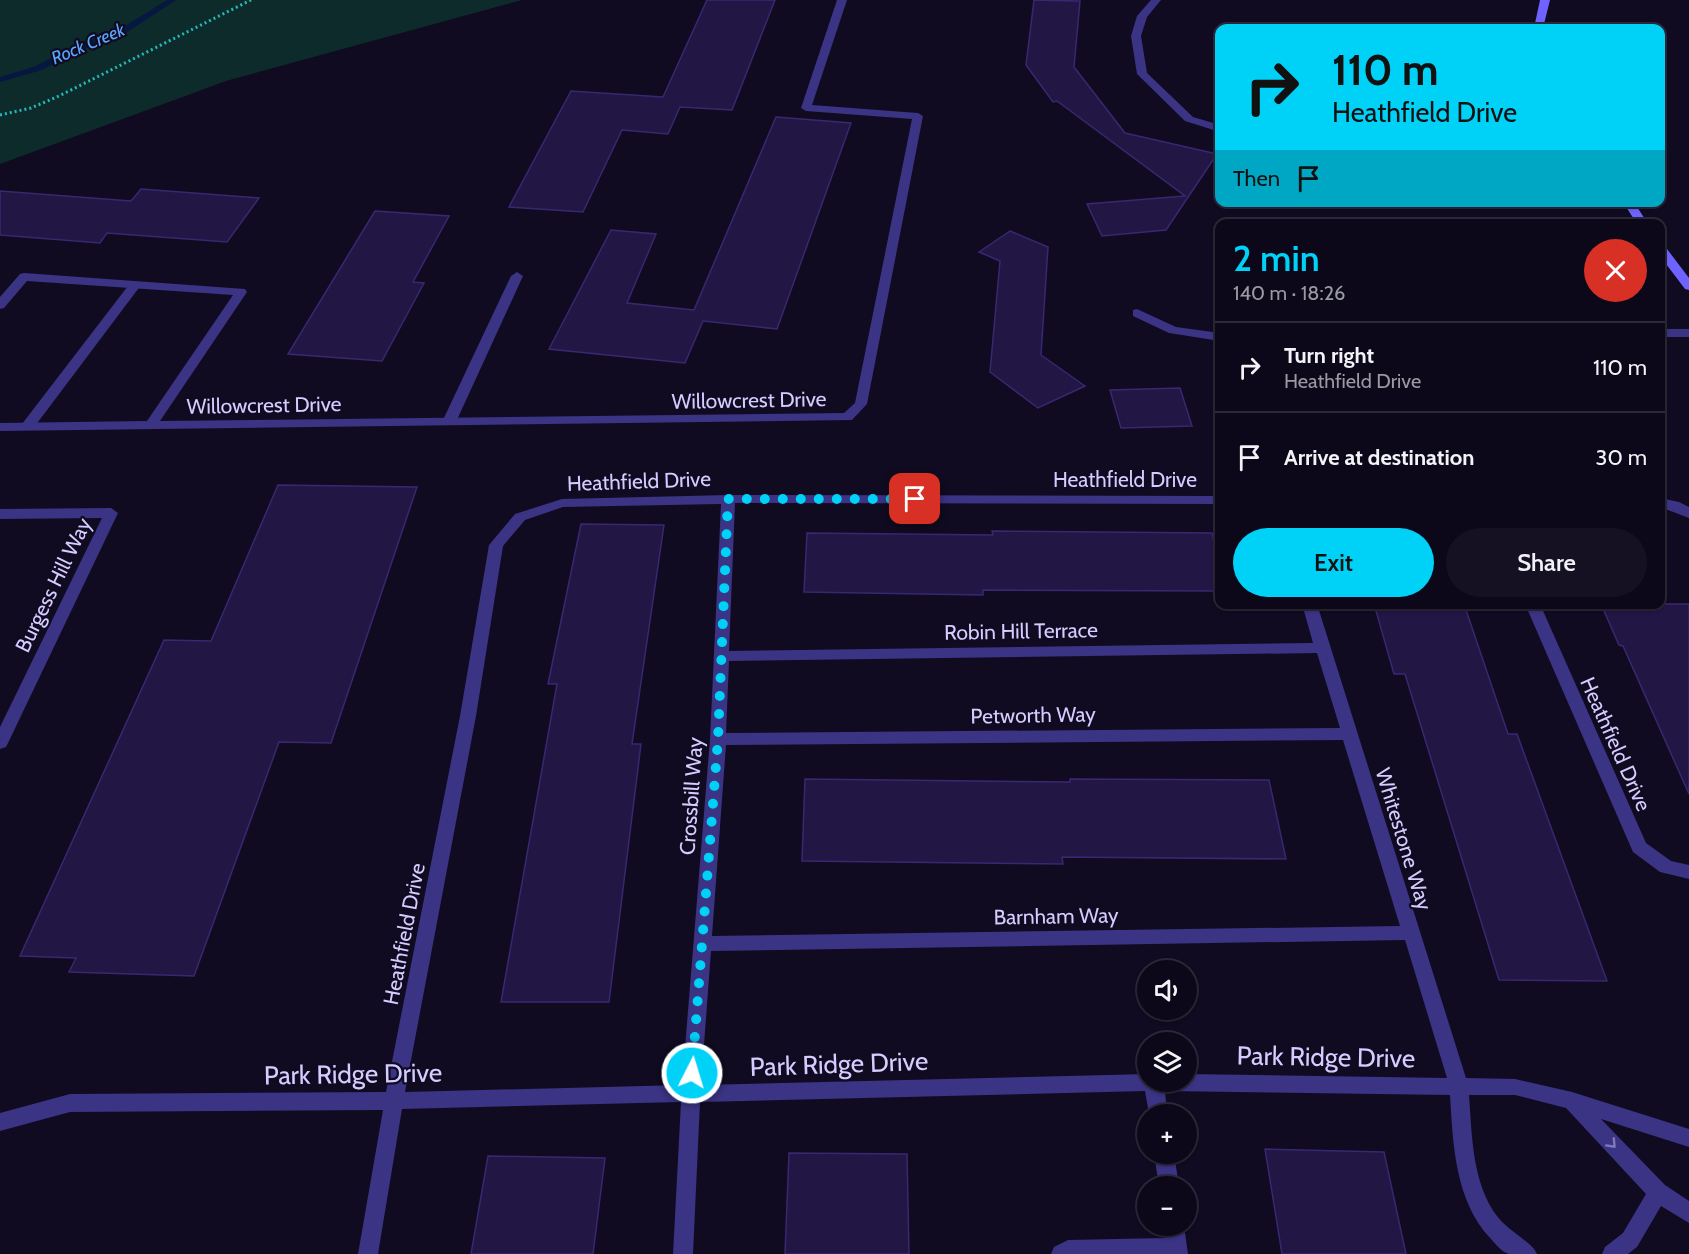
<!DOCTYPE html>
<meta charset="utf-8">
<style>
:root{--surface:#0c0819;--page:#151122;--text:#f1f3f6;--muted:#9a9aa2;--line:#2c2938;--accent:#00d1f7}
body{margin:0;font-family:Cabin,sans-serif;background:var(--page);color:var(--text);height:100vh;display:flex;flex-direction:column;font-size:22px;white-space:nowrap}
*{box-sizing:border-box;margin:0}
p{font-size:20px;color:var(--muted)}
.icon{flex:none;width:33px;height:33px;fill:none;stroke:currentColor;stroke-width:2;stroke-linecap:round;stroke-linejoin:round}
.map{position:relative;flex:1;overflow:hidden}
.panel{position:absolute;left:1215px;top:219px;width:450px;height:390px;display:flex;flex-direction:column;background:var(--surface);border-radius:12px;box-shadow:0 2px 4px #0004,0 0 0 2px var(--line)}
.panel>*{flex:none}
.top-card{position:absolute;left:1215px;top:24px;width:450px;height:183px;border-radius:12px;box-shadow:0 2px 4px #0004,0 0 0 2px var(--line);background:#00d1f7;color:#111;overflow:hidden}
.controls{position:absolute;left:1137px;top:960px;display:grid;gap:12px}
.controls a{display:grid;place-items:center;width:60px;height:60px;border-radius:50%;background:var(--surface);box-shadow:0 2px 4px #0004,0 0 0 2px var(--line);font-size:30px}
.pin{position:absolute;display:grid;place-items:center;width:51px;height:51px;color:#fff;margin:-26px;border-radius:12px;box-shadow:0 3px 9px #0006}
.me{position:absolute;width:66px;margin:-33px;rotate:5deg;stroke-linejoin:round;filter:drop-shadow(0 0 4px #0008)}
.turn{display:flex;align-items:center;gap:21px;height:126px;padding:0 18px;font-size:27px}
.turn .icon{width:78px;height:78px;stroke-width:2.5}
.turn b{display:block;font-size:42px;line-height:51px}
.then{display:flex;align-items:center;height:57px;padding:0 18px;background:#0003;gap:12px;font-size:22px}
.round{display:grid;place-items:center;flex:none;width:63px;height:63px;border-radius:32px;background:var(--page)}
.headline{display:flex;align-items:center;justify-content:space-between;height:102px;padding:0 18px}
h1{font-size:36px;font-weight:600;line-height:45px;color:var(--accent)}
.primary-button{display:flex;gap:12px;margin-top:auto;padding:12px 18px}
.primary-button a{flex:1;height:69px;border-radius:36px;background:var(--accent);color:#111;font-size:24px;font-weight:600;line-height:69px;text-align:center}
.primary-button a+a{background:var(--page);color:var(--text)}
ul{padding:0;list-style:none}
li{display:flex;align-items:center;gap:18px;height:90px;padding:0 18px;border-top:2px solid var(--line)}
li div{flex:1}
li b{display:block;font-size:22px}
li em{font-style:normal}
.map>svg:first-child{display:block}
.green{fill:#0e2b2c}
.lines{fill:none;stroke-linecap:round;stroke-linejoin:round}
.stream{fill:#061840;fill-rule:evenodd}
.building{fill:#221644;stroke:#3a2771;stroke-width:1.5}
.path{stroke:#25bab9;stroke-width:3;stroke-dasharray:2 3;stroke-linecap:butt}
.lane{fill:#3b3384;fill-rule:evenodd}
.street{fill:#3b3384;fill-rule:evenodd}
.secondary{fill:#6f63ff;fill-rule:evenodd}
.oneway{stroke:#8078bb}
.route{stroke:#00d1f7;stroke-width:10;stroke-dasharray:0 18}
.labels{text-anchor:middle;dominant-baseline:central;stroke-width:4.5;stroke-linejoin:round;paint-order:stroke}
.far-water-label{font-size:18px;font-style:italic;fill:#5aa9ff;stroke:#100b21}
.street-label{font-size:21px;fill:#d5ccff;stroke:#100b21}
.near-street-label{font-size:26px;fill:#d5ccff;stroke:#100b21}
</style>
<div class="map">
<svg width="1689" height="1254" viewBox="0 0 1689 1254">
<rect width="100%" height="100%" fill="#100b21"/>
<!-- green -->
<path class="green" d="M0,0H522L226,81L0,164Z"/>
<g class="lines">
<!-- stream -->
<path class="stream" d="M167,0H176L126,33L72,54L42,70L0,82V77L36,66L66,50L120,29Z"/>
</g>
<!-- building -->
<g class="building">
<path d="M707,0H775L732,110L680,107L668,134L622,130L583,212L509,207L571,91L663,97Z"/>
<path d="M1034,0L1080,1L1074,67L1125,133L1217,154L1166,230L1102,236L1087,204L1185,196L1057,101L1053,102L1026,65Z"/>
<path d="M776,117L851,123L777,329L703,321L685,363L549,349L611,230L656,234L627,303L694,310Z"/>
<path d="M141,189L259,198L227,242L107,233L100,243L0,235V191L131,201Z"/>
<path d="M375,211L449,216L413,282L424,283L382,361L288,354Z"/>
<path d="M1010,231L1048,247L1041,355L1085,386L1038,408L990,372L1000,261L979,252Z"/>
<path d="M1180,388L1192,426L1121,428L1110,390Z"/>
<path d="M278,485L417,487L331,743L279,742L194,976L69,972L76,958L20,956L164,640L211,641Z"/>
<path d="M581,524L664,525L632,744H641L609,1002H501L557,684H548Z"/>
<path d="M992,531L1212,533L1220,568V591L983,590V595L804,592L807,533L993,535Z"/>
<path d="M1374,604H1464L1508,734H1517L1607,981L1499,980L1405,674H1394Z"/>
<path d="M1601,604H1689V794L1623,646L1619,645Z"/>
<path d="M805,779L1070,782V779L1269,780L1286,859L1062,857L1063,864L802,861Z"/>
<path d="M1265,1149L1384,1152L1406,1254H1282Z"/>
<path d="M789,1153L907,1154L909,1254H785Z"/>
<path d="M488,1156L605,1158L593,1254H471Z"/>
</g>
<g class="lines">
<!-- path -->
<path class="path" d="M0,115L31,108L59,96L251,0"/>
<!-- lane -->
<g class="lane">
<path d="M517,272L523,276L456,422L454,425H444L442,422L511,276Z"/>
<path d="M135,281L141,285L32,430H22L20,427L22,424L131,282Z"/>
</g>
<!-- street -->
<g class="street">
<path d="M837,0H847L812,105L918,113L923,116L867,404L852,420L0,431V423L147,421L233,295L27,281L4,308L0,309V297L20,274L24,273L245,289L247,292L160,421L844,413L855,403L912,119L806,111L801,108Z"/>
<path d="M1151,0H1161L1147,17L1141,36L1147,73L1193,117L1220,125V132L1185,121L1137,74L1131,36L1137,16Z"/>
<path d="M1137,309L1176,327L1220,333V341L1169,333L1133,316V310Z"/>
<rect x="1660" y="329" width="29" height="8"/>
<path d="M728,495L1220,496V504L735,503L729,651L1313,643L1302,604H1317L1466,1078L1515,1079L1572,1092L1689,1129V1147L1601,1119L1665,1185L1689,1201V1223L1661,1206L1637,1247L1628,1254H1602L1605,1247L1623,1233L1646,1194L1566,1108L1515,1095H1469C1472,1135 1472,1183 1497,1216C1508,1231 1532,1242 1537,1254C1529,1254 1517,1254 1509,1254C1502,1252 1496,1245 1491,1239C1455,1201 1453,1145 1450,1095L1165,1091L1167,1114H1149L1145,1091L700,1102L693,1254H673L681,1102L402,1109L378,1254H358L383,1110L70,1112L0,1131V1113L70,1094L386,1092L460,716L489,545L515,514L562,499ZM721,504L710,739L682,1085L405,1092L476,716L503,546L525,520L563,507ZM1317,653L1340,728L726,733L729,661ZM1343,740L1400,926L712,936L726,745ZM1405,940L1447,1078L1186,1074V1082H1148V1074L701,1085L711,951Z"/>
<path d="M1660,498L1679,502L1689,507V518L1660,507Z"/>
<path d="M111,508L118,513L8,743L6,747L0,749V727L102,518L0,519V509Z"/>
<path d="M1525,604H1540L1646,843L1671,861L1689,865V879L1660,872L1633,852Z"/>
<path d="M1154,1154H1174L1179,1186H1159Z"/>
<path d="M1164,1226H1184L1188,1254H1051L1054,1247L1068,1240L1166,1238Z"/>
</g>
<!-- secondary -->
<g class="secondary">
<path d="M1540,0H1550L1543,28H1534Z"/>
<path d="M1623,202H1634L1648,224H1637Z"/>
<path d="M1660,244L1664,245L1689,278V290L1685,289L1660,256Z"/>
</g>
</g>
<!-- one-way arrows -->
<defs><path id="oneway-chevron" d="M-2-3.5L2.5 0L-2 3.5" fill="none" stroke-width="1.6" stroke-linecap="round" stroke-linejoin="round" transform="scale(1.5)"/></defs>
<use class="oneway" href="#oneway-chevron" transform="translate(1612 1144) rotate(47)"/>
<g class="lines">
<!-- route -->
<path class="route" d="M692,1073L718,739L728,499H915"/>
</g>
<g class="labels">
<!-- far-water labels -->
<g class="far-water-label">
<text transform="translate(88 44) rotate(-23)">Rock Creek</text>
</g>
<!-- street labels -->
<g class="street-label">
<text transform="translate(749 400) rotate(-1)">Willowcrest Drive</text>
<text transform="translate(264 405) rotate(-1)">Willowcrest Drive</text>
<text x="1125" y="479">Heathfield Drive</text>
<text transform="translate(639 481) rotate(-2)">Heathfield Drive</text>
<text transform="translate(53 585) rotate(-64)">Burgess Hill Way</text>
<text transform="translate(1021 631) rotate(-1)">Robin Hill Terrace</text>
<text transform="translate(1033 715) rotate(-1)">Petworth Way</text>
<text transform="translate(1616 744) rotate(66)">Heathfield Drive</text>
<text transform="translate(691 796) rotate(-86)">Crossbill Way</text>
<text transform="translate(1404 839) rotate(73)">Whitestone Way</text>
<text transform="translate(1056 916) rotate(-1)">Barnham Way</text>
<text transform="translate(404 934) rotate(-79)">Heathfield Drive</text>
</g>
<!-- near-street labels -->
<g class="near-street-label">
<text transform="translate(1326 1057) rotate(1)">Park Ridge Drive</text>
<text transform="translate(839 1064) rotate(-2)">Park Ridge Drive</text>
<text transform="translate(353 1074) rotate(-1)">Park Ridge Drive</text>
</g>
</g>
</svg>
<div class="controls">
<a><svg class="icon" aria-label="sound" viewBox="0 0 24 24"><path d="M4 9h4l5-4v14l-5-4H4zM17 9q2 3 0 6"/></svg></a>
<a><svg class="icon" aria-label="layers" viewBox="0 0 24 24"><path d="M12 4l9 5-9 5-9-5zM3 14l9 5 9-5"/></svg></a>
<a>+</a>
<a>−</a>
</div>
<div class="pin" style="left:915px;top:499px;background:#d93025"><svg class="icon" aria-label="arrive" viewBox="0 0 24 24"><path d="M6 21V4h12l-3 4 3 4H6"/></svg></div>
<svg class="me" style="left:692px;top:1073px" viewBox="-20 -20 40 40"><circle r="17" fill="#00d1f7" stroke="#fff" stroke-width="3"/><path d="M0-11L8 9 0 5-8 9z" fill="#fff"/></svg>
<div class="top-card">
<div class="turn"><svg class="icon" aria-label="right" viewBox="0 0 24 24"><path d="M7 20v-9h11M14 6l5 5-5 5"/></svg><div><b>110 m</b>Heathfield Drive</div></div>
<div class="then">Then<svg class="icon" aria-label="arrive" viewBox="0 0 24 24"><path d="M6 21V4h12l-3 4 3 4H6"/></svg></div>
</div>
<section class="panel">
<div class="headline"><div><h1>2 min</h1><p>140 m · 18:26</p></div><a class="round" style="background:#d93025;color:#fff"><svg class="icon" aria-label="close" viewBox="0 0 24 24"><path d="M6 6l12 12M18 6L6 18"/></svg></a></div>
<ul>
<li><svg class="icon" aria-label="right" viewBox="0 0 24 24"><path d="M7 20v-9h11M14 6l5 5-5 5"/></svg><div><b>Turn right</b><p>Heathfield Drive</p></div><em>110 m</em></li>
<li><svg class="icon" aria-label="arrive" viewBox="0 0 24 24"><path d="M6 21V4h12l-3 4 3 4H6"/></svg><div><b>Arrive at destination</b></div><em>30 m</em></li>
</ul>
<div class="primary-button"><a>Exit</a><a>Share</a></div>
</section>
</div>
